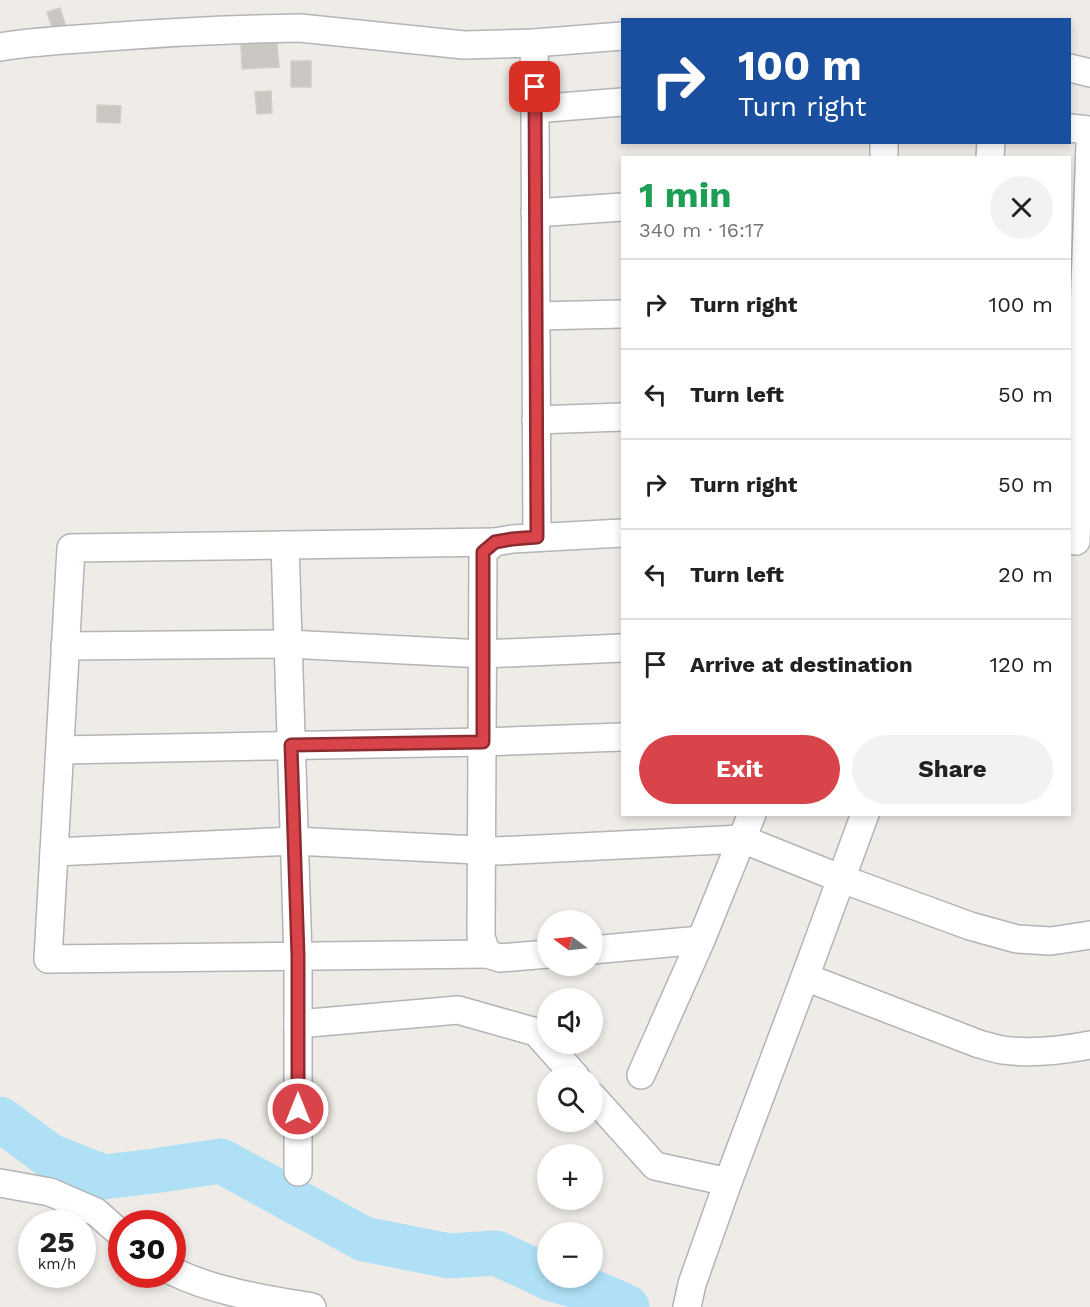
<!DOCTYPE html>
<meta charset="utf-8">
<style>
:root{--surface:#fff;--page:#f2f2f2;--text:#202124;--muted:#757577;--line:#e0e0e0;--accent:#d8444a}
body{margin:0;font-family:"Work Sans",sans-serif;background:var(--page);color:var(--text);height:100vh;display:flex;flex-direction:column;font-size:22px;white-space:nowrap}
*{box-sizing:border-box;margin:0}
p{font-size:20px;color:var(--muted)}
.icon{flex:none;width:33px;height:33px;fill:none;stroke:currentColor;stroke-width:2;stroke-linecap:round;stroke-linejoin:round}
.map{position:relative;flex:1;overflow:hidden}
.drawer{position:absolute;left:621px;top:156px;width:450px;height:660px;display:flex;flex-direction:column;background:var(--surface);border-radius:0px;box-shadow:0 3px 9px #0003}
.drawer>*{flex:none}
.guide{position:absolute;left:621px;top:18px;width:450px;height:126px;border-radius:0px;box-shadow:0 3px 9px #0003;background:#1a4fa0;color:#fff;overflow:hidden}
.needle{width:39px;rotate:285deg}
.tools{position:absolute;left:537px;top:910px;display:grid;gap:12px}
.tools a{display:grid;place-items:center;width:66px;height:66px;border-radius:50%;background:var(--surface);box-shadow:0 3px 9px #0003;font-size:30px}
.speed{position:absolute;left:18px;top:1210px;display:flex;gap:12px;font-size:30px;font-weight:700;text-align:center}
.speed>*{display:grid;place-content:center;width:78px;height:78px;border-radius:50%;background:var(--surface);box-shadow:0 3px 9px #0003;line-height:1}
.speed small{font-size:15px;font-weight:400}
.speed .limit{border:9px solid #d22;background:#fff;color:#111}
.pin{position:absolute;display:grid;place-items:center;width:51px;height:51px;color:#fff;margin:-26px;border-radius:12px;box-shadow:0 3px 9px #0006}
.me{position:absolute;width:66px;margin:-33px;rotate:0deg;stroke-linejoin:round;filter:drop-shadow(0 0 4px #0008)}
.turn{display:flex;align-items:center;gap:21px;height:126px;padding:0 18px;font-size:27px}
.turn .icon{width:78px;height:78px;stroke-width:2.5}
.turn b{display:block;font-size:42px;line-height:51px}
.round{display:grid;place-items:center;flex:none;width:63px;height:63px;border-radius:32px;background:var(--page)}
.head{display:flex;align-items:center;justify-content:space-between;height:102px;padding:0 18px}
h1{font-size:36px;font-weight:700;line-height:45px;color:#1e9e55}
.button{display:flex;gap:12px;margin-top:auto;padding:12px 18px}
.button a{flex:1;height:69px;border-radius:36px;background:var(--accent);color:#fff;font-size:24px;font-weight:700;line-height:69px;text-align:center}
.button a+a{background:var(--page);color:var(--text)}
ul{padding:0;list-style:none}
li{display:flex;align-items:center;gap:18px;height:90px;padding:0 18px;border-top:2px solid var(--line)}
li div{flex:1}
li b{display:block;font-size:22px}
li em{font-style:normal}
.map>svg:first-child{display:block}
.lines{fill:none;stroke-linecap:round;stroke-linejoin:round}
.river{stroke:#afe0f6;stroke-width:45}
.building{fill:#cac7c3;stroke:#d3cdc6;stroke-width:1.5}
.minor-casing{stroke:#b2b4b7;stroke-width:30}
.minor{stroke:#fff;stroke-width:27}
.route-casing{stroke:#8c2c30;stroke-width:15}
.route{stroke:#d8444a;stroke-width:10}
</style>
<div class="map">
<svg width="1090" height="1307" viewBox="0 0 1090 1307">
<rect width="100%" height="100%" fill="#efece7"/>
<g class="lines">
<!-- river -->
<g class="river">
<path d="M0,1119L50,1156L103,1177L154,1171L221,1161L364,1239L449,1256L496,1253L548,1277"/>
<path d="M549,1278L584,1288L627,1307"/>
</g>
</g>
<!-- building -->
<g class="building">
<path d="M60,8L66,27L53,31L47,12Z"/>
<path d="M277,43L279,67L242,69L241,45Z"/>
<rect x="291" y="61" width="20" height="26"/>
<path d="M271,91L272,113L257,114L255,92Z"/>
<path d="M97,105L121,106L120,123L97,122Z"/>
</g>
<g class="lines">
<!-- minor casing -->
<g class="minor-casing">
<g id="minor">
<path d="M534,43L535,109"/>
<path d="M0,47C35,41 71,40 106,37C171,32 236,29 300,28L464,45L534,43L622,36"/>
<path d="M1070,68L1090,73"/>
<path d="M1070,128L1090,130"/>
<path d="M884,158V142"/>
<path d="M990,158L991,142"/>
<path d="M535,213L622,207"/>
<path d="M536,316L622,314"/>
<path d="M536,420L622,417"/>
<path d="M537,537L535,109L622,102"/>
<path d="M1076,541L1090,143"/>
<path d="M285,545L298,956V1172"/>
<path d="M65,646L288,644L483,654L622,648"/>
<path d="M60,750L483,742L622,737"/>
<path d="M54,852L294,841L497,851L742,839L842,879L970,926L1017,939L1051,941L1090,935"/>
<path d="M592,950L701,940"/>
<path d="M487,954L48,959L71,548L495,542"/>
<path d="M548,954L500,958L487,954L481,937L483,552L495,542L512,539L622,533"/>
<path d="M805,977L979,1044C987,1046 995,1049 1003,1050C1029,1054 1064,1050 1090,1045"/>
<path d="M298,1024L458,1010L536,1032L576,1077"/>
<path d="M641,1075L701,940L752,814"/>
<path d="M592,1096L655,1166L728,1182"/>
<path d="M0,1183L50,1192L96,1212L122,1235"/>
<path d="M172,1271C215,1292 265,1299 312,1307"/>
<path d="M687,1307L692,1284L728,1182L805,977L865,814"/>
</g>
</g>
<!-- minor -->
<use href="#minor" class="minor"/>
</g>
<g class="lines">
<!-- route casing -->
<g class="route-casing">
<path id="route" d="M298,1109V956L291,745L483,742V552L495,542L512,539L537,537L535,87"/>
</g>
<!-- route -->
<use href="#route" class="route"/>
</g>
</svg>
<div class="tools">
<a><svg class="needle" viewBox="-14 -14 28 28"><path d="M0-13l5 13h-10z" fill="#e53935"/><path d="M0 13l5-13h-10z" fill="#757577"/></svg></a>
<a><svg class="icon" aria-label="sound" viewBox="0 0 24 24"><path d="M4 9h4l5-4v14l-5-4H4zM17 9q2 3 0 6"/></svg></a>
<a><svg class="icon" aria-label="search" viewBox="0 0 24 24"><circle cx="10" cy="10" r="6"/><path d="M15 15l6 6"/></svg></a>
<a>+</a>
<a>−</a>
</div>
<div class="speed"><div>25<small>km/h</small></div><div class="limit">30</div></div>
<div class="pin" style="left:535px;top:87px;background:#d93025"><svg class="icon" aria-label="arrive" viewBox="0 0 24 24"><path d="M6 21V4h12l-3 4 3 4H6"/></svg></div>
<svg class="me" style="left:298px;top:1109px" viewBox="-20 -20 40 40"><circle r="17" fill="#d8444a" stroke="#fff" stroke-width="3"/><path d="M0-11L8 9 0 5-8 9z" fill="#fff"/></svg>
<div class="guide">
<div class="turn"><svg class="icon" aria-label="right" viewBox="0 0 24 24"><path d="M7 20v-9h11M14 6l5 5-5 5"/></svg><div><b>100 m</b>Turn right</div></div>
</div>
<section class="drawer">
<div class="head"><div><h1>1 min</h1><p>340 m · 16:17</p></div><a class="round"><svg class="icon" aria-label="close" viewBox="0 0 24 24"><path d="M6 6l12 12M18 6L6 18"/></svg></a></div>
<ul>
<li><svg class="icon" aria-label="right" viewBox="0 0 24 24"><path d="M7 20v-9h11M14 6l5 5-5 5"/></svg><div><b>Turn right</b></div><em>100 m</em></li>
<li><svg class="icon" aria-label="left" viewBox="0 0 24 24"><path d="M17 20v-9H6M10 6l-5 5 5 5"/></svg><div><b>Turn left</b></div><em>50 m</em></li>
<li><svg class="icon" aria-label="right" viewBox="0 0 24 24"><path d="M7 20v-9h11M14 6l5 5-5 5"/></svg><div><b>Turn right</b></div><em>50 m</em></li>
<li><svg class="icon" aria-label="left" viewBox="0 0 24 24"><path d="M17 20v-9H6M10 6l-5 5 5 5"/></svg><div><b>Turn left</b></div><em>20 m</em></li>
<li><svg class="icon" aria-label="arrive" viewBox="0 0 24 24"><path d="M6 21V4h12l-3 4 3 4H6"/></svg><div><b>Arrive at destination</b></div><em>120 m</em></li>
</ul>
<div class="button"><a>Exit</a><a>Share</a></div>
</section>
</div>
